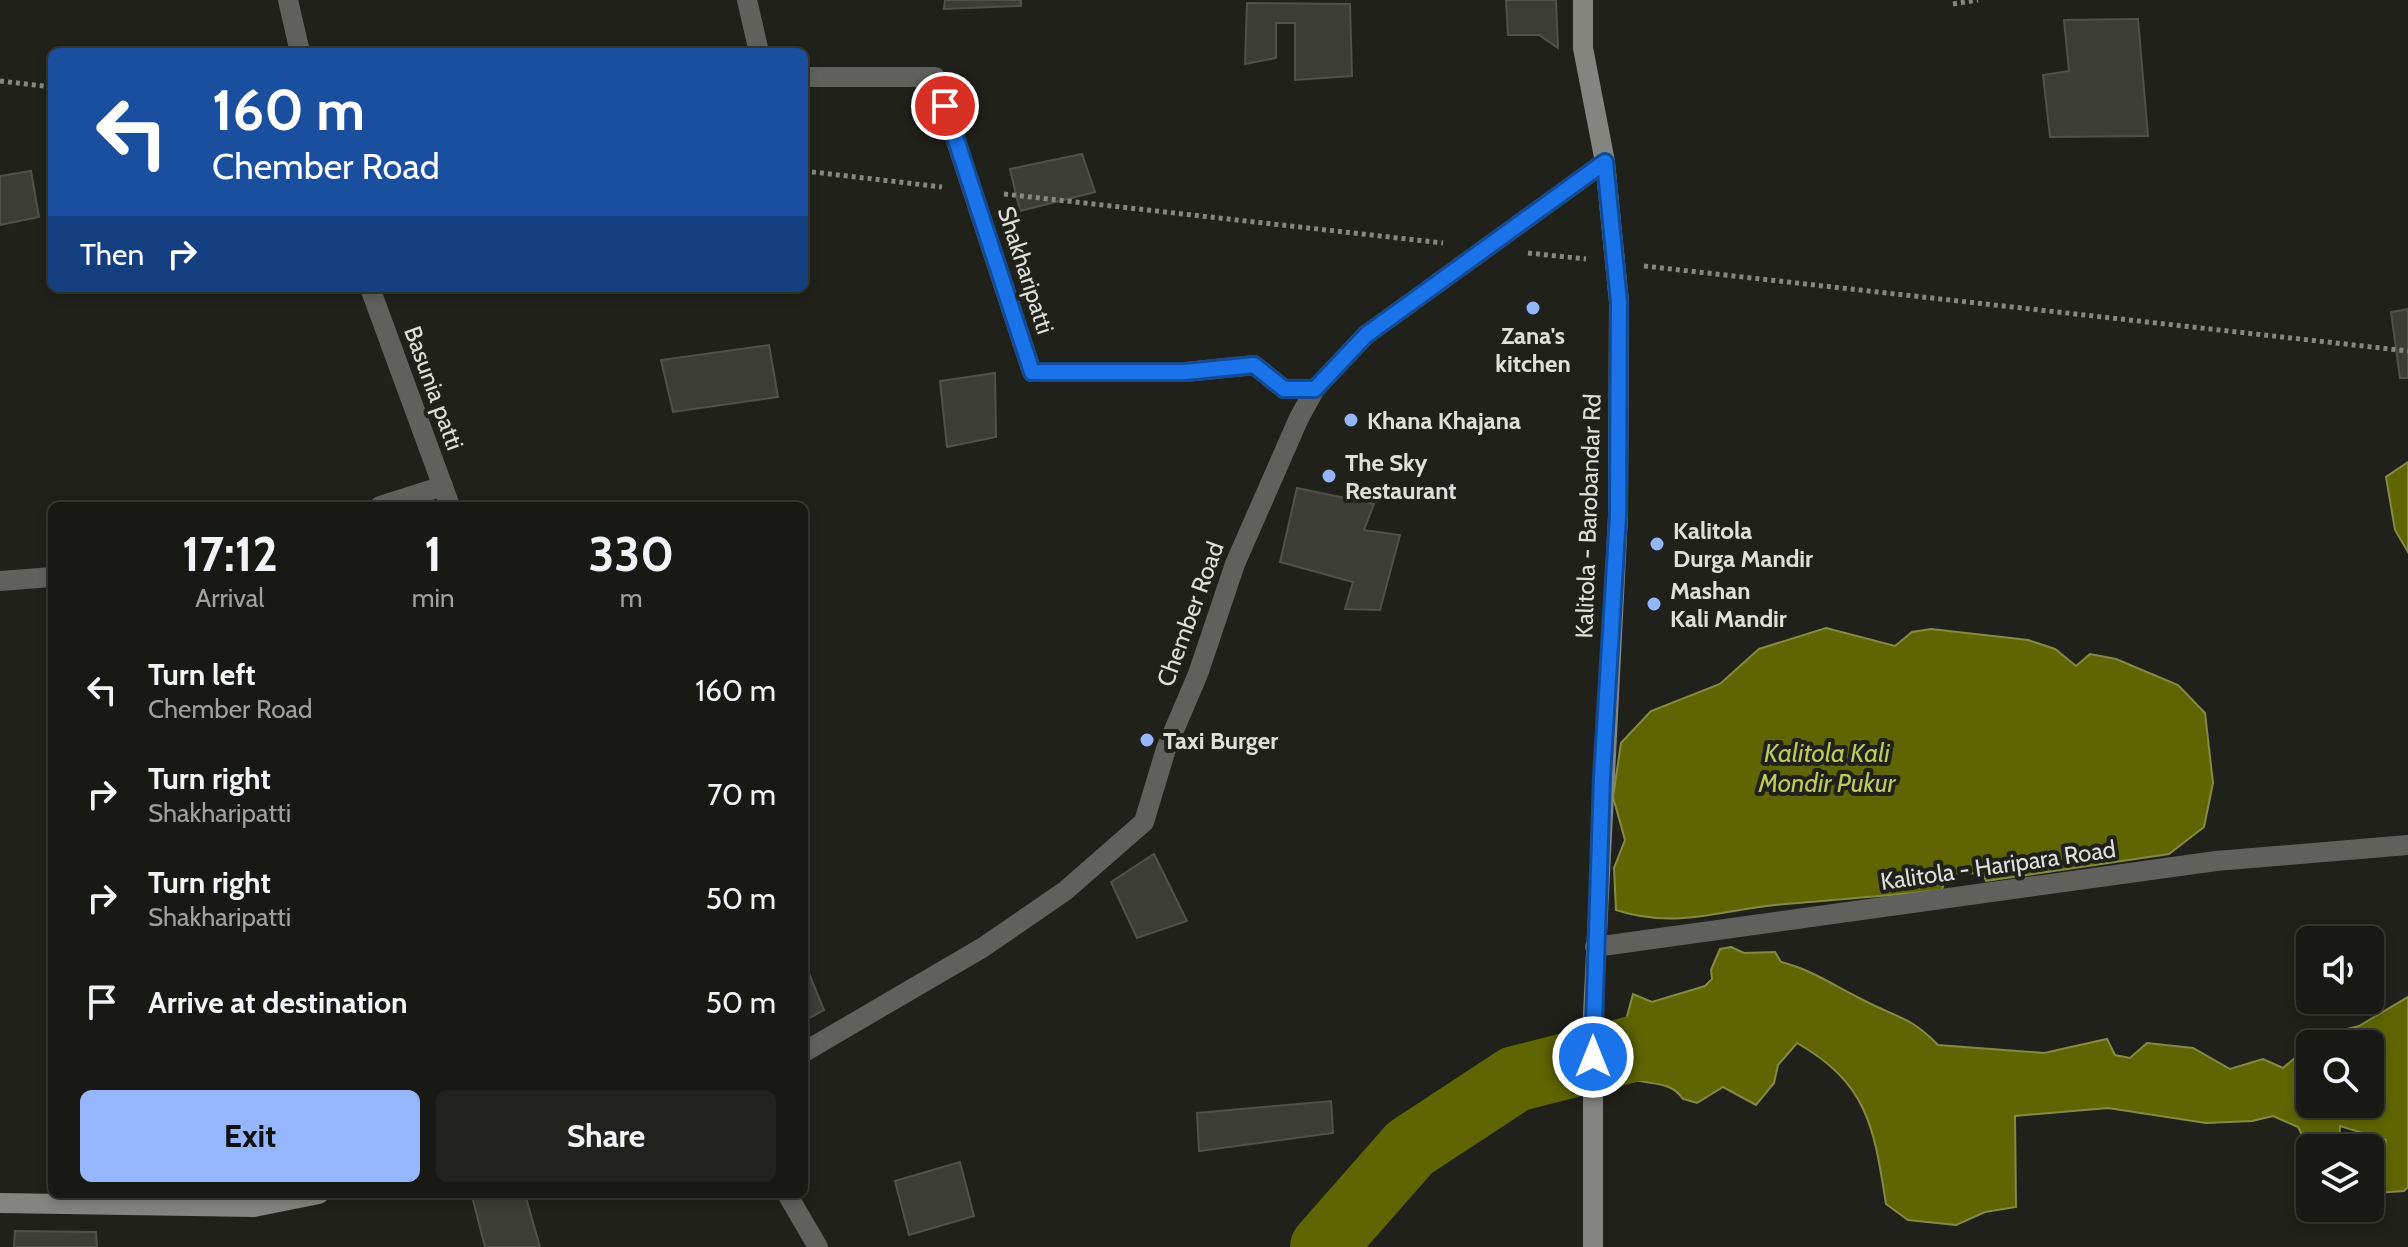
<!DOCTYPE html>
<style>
:root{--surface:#181914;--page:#21221d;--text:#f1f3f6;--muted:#9fa0a0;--line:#363834;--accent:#95b6fd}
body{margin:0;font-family:Cabin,sans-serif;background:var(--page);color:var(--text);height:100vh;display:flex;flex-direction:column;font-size:30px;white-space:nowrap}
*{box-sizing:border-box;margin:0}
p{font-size:26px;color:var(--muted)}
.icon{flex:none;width:44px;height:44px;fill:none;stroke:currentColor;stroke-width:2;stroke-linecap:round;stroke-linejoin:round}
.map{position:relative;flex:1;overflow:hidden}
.details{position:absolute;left:48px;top:502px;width:760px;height:696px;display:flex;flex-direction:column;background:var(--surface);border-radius:12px;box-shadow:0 4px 12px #0003,0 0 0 2px var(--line)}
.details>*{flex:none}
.banner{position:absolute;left:48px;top:48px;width:760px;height:244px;border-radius:12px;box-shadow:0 4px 12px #0003,0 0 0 2px var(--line);background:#1a4fa0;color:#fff;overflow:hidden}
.buttons{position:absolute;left:2296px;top:926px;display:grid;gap:16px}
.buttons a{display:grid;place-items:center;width:88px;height:88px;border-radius:12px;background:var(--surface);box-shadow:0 4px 12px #0003,0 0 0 2px var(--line);font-size:40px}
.pin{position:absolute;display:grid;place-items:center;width:68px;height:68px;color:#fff;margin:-34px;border:4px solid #fff;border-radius:50%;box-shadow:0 2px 8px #0007}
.me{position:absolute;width:88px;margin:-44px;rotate:0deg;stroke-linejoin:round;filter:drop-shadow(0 0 6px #0008)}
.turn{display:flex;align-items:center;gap:28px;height:168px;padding:0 32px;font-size:36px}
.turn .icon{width:104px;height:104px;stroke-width:2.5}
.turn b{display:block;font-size:56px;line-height:68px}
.then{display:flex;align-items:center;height:76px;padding:0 32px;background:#0003;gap:16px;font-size:30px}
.eta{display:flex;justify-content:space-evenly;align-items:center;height:136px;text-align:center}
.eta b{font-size:48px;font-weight:700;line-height:56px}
.button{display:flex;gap:16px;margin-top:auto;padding:16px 32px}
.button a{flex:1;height:92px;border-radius:12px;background:var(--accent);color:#111;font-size:32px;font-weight:700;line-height:92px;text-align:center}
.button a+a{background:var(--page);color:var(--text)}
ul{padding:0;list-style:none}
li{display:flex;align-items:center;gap:24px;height:104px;padding:0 32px}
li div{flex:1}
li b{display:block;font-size:30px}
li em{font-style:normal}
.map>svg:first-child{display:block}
.water{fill:#5e6502;stroke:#858a43;stroke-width:2}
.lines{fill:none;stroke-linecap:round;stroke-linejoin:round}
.river{stroke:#5e6502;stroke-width:66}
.building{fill:#3c3e36;stroke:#505149;stroke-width:2}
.path{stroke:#868782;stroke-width:5;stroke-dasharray:4 4;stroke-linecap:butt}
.street{stroke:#60615d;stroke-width:20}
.secondary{stroke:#848580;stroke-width:20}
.route-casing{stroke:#114b97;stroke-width:20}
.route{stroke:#1a73e8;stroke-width:14}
.poi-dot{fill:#95b6fd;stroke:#20211b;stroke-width:3}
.labels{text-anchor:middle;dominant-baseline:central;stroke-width:8;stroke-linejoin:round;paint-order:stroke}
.street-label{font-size:24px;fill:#dfe0dc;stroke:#20211b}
.poi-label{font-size:24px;font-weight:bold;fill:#dfe0dc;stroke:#20211b;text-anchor:start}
.water-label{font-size:26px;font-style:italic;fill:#bfcb59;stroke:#20211b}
</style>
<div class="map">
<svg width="2408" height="1247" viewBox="0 0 2408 1247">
<rect width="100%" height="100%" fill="#20211b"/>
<!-- water -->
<g class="water">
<path d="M2408,462V552L2395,530L2386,477Z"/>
<path d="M1826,628L1895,646L1912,632L1931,629L2028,640L2055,649L2076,666L2090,654L2116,659L2178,685L2205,713L2213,783L2204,827L2169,854L1986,881L1983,873L1946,874L1942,890C1886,896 1830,900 1775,905C1717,911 1675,929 1616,910L1614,868L1625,840L1613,797L1621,743L1651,711L1720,684L1759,649Z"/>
<path d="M1731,947L1744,953L1775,952L1781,962C1813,970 1836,987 1865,1001C1898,1018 1911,1017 1938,1045L2044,1053L2107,1039L2115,1055L2130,1058L2147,1043L2193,1048L2230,1069L2263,1059L2283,1068L2310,1045V1104H2370V1044H2311L2320,1036L2359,1026L2408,997V1187L2404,1191L2376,1193L2386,1140L2340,1126L2339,1145L2310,1150L2298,1127L2273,1116L2252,1121L2206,1123L2108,1108L2015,1116L2016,1207L1985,1212L1956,1225L1908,1220L1886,1204C1874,1129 1869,1084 1797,1043L1778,1065L1774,1083L1756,1105L1723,1087L1697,1103L1683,1099C1668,1077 1644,1088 1623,1075L1624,1044L1639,1046L1626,1020L1633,994L1652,1002L1705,986L1712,979L1711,970L1720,949Z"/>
</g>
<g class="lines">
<!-- river -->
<path class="river" d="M1323,1247L1410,1148L1515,1079L1711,1029"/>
</g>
<!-- building -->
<g class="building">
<path d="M945,0H1021V6L944,9Z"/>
<path d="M1506,0H1556L1558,48L1539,35H1508Z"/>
<path d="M1247,3L1350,4L1352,76L1295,80V23H1276V58L1245,64Z"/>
<path d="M2138,19L2148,136L2050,137L2043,75L2069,71L2064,20Z"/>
<path d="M1082,154L1095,192L1020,211L1010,169Z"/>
<path d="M31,171L39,217L0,225V176Z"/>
<path d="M2408,309V378H2400L2391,312Z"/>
<path d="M769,345L778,397L673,412L661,360Z"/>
<path d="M995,373L996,437L947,447L940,381Z"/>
<path d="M1297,488L1374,504L1364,530L1400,535L1380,610L1345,609L1353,582L1280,562Z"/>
<path d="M1154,854L1187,921L1137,938L1111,882Z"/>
<path d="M804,961L824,1010L804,1021Z"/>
<path d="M1331,1101L1333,1133L1199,1151L1197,1113Z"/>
<path d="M960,1162L974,1216L909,1235L895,1181Z"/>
<path d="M480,1194H525L540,1247H485L472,1196Z"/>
<path d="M15,1231L96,1232L97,1247H14Z"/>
</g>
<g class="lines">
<!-- path -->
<g class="path">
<path d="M1953,4L1978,0"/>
<path d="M0,81L52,87"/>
<path d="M804,171L942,187"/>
<path d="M1004,194L1443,243"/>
<path d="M1528,253L1586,259"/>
<path d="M1644,266L2408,351"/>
</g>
<!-- street -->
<g class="street">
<path d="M288,0L300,52"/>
<path d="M747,0L759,52"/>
<path d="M804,77H935L1032,372H1186L1254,365L1284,389H1315"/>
<path d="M370,288L450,506"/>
<path d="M380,506L443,486"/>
<path d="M0,581L52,577"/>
<path d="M1595,947L2216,861L2408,845"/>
<path d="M804,1052L982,948L1065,891L1144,822L1166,749L1198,674L1235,564L1299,418L1315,389L1366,335L1605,162"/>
<path d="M787,1194L818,1247"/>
</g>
<!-- secondary -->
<g class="secondary">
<path d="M1583,0V48L1605,162L1619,302L1618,516L1593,1014V1247"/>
<path d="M0,1203L254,1207L319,1194"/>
</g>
</g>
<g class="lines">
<!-- route casing -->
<g class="route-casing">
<path id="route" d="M945,106L1032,372H1186L1254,365L1284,389H1315L1366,335L1605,162L1619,302L1618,516L1602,777L1593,1057"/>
</g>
<!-- route -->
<use href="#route" class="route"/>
</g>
<!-- markers -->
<g class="poi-dot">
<circle cx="1533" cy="308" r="8"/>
<circle cx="1351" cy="420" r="8"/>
<circle cx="1329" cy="476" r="8"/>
<circle cx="1657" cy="544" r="8"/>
<circle cx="1654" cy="604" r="8"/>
<circle cx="1147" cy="740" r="8"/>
</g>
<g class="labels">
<!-- street labels -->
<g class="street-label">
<text transform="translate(1026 270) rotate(72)">Shakharipatti</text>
<text transform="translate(434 388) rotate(70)">Basunia patti</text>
<text transform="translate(1588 516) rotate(-88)">Kalitola - Barobandar Rd</text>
<text transform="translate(1190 614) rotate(-70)">Chember Road</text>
<text transform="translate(1998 865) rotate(-8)">Kalitola - Haripara Road</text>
</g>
<!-- poi labels -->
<g class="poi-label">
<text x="1533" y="335" text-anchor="middle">Zana's<tspan x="1533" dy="28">kitchen</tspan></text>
<text x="1367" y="420">Khana Khajana</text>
<text x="1345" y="462">The Sky<tspan x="1345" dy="28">Restaurant</tspan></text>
<text x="1673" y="530">Kalitola<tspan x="1673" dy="28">Durga Mandir</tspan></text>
<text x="1670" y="590">Mashan<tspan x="1670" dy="28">Kali Mandir</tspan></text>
<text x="1163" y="740">Taxi Burger</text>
</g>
<!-- water labels -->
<g class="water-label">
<text x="1827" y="753">Kalitola Kali<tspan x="1827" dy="30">Mondir Pukur</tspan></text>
</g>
</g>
</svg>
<div class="buttons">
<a><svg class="icon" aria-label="sound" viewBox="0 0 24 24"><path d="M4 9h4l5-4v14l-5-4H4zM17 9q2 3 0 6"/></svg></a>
<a><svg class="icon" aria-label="search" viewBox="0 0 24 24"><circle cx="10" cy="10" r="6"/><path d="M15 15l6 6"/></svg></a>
<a><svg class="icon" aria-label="layers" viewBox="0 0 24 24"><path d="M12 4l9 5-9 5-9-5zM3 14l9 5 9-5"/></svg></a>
</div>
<div class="pin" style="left:945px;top:106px;background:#d93025"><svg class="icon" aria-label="arrive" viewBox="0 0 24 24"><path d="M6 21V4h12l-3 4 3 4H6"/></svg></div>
<svg class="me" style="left:1593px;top:1057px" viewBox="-20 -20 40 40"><circle r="17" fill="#1a73e8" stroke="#fff" stroke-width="3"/><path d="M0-11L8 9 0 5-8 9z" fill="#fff"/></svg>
<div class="banner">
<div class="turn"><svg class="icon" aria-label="left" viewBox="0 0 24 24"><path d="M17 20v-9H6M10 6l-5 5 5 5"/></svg><div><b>160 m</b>Chember Road</div></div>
<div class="then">Then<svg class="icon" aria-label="right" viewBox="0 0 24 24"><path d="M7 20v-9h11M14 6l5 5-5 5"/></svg></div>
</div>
<section class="details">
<div class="eta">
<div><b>17:12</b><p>Arrival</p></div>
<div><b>1</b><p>min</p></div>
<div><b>330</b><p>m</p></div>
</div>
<ul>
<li><svg class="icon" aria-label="left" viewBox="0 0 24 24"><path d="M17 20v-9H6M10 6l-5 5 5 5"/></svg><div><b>Turn left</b><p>Chember Road</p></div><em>160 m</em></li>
<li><svg class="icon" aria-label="right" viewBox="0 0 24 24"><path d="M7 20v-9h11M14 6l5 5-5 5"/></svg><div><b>Turn right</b><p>Shakharipatti</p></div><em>70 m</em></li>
<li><svg class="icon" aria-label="right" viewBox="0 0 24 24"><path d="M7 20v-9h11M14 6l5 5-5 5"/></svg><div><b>Turn right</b><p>Shakharipatti</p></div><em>50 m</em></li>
<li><svg class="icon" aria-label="arrive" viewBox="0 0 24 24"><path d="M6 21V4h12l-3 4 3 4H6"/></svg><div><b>Arrive at destination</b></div><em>50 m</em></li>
</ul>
<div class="button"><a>Exit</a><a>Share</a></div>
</section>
</div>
